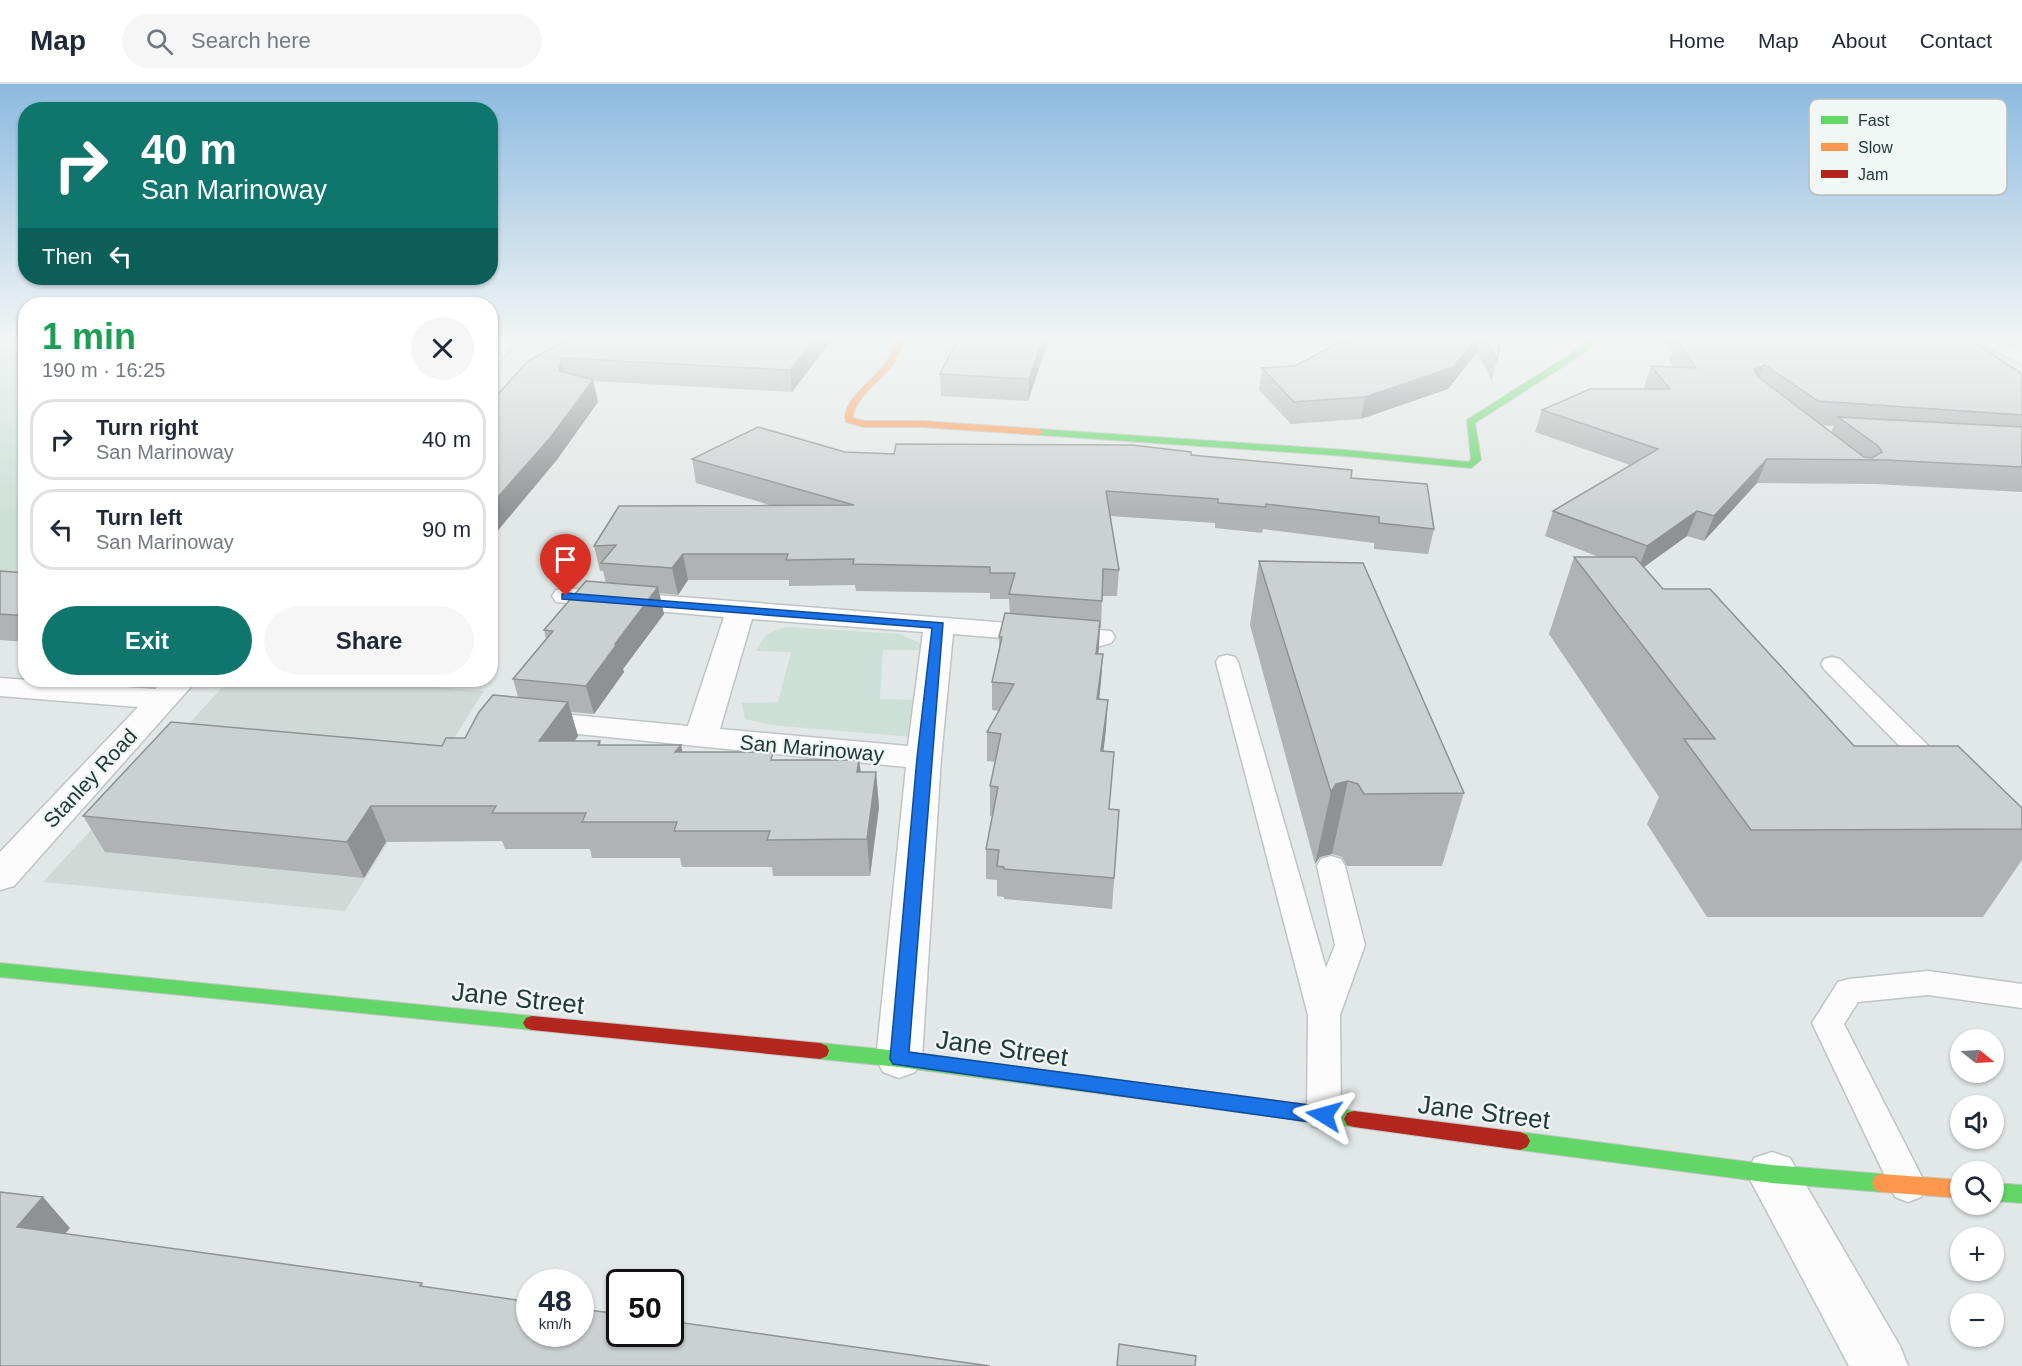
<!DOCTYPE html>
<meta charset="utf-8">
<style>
:root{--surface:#fff;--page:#f6f6f7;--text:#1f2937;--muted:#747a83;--line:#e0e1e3;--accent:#0f766e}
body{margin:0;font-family:Helvetica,sans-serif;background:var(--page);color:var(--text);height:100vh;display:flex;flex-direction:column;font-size:22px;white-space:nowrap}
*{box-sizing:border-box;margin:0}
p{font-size:20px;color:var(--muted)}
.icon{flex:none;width:33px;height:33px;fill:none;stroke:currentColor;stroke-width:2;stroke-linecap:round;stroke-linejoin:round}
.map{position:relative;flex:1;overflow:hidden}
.panel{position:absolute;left:18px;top:213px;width:480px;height:390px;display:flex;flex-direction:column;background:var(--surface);border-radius:24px;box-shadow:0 2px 4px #0004}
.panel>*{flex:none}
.banner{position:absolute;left:18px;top:18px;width:480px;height:183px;border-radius:24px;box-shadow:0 2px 4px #0004;background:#0f766e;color:#fff;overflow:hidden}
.needle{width:39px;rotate:108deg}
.buttons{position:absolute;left:1950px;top:945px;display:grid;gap:12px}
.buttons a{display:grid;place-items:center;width:54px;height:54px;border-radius:50%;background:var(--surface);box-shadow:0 2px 4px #0004;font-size:30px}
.speed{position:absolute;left:516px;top:1185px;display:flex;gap:12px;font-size:30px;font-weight:700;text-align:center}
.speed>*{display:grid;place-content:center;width:78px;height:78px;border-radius:50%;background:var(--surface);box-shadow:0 2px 4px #0004;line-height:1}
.speed small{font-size:15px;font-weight:400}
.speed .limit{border:3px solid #111;border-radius:9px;background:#fff;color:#111}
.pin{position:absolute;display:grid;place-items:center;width:51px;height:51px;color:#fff;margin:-62px -26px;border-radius:50% 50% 50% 0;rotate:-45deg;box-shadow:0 0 6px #0007}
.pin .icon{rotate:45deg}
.me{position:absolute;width:66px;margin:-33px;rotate:278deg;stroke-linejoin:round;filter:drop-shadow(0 0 4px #0008)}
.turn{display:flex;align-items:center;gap:21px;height:126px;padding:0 24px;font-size:27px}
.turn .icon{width:78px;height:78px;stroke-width:2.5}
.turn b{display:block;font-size:42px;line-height:51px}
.then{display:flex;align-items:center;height:57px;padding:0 24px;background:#0003;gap:12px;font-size:22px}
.round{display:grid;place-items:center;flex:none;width:63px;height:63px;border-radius:32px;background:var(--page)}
.headline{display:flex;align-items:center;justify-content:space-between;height:102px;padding:0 24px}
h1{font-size:36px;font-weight:700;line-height:45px;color:#1e9e55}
.primary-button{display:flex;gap:12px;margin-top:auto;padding:12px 24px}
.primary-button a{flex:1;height:69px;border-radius:36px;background:var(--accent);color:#fff;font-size:24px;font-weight:700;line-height:69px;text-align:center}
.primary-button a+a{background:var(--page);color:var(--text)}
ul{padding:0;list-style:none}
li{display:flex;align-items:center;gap:18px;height:81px;margin:0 12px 9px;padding:0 12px;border:3px solid var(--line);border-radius:24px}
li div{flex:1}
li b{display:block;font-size:22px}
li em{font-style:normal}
header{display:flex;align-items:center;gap:36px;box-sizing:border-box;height:84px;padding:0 30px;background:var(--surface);border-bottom:2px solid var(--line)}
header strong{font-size:28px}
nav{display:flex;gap:33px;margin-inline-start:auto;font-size:21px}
.search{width:420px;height:54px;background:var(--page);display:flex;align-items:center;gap:15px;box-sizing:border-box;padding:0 21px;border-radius:33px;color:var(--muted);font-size:22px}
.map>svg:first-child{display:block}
.built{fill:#d1d9d7}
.green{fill:#cde0d8}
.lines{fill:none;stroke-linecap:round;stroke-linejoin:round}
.lane-casing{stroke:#bfc4c4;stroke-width:3}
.street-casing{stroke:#bfc4c4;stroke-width:3}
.fast-casing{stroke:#c0c6c5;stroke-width:2}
.slow-casing{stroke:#c0c6c5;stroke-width:2}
.jam-casing{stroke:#c0c6c5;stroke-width:2}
.lane{fill:#fbfcfb;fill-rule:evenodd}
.street{fill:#fbfcfb;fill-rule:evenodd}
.fast{fill:#63d668;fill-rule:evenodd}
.slow{fill:#ff974d;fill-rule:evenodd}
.jam{fill:#b3261e;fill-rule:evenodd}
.wall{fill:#afb3b3;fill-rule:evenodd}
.shaded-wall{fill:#8e9292}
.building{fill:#cbd0d0;stroke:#8e9292;stroke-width:1.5}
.route{fill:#1a73e8;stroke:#114b97;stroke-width:1.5}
.labels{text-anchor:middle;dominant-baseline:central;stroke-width:4.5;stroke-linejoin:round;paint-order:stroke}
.street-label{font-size:21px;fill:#223938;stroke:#f0f7f5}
.near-street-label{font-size:26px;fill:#223938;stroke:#f0f7f5}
.key{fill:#f0f7f5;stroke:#b2bebc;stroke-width:1.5}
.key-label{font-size:16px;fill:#223938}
</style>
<header>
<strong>Map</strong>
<div class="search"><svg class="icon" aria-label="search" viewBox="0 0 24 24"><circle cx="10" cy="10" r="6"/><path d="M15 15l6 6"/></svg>Search here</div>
<nav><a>Home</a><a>Map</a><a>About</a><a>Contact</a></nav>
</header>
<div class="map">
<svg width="2022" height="1282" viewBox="0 0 2022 1282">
<rect width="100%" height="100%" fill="#e2e8e7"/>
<!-- built -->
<path class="built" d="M229,596H345L484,607L345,827L43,798Z"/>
<!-- green -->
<g class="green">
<path d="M0,263H25V495L0,493Z"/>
<path d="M786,543L900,550L922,560L923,566H883L880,615L917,616L912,653L770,641L745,635L742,619L778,618L791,568L756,567C763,551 770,547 786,543Z"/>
</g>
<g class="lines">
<!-- lane casing -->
<g class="lane-casing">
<g id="lane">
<path d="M1227,571L1235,573L1238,578L1326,884L1335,861L1317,782L1321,775L1331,772L1341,775L1345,782L1365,861L1340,931L1341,1031L1336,1042L1324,1046L1312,1042L1307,1031L1308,931L1216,578L1219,573Z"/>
<path d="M1832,573L1840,575L1945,678L1949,684L1945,690L1936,692L1927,690L1824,585L1821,580L1824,575Z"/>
<path d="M1928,887L2022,900V924L1928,911L1858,918L1844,940L1926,1101L1921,1113L1908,1118L1895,1113L1812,939L1838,898L1849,895Z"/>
</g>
</g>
<!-- street casing -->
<g class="street-casing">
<g id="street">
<path d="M503,253H522L497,280L490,282V265Z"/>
<path d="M1973,253H1995L2022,266V280L1975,257Z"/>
<path d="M566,504L1111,547L1115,553L1111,559L1100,562L953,550L941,674L922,975L915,988L899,994L883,988L876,975L906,683L519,644L515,637L519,630L531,627L688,642L724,533L556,518L552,512L556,506ZM752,535L923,548L908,662L720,645Z"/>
<path d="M0,594L155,605L164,596H197L14,802L0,806V768L138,623L0,612Z"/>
<path d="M1772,1068L1790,1074L1900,1262L1908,1282H1849L1747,1090L1754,1074Z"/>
</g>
</g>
<!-- fast casing -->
<g class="fast-casing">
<g id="fast">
<path d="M1590,253H1598L1589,266L1475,339L1481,376L1471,384L1345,372L1039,351L1034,348L1039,345L1345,366L1469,378L1471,375L1467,336L1583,262Z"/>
<path d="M0,879L532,932L538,934L541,939L538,944L532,946L0,893Z"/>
<path d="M820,959L899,967L1354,1027L1361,1029L1364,1035L1361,1041L1354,1043L899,983L820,975L813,972L811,967L813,962Z"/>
<path d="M1520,1048L1772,1081L1882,1090L1889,1092L1892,1099L1889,1106L1882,1108L1772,1099L1520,1066L1513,1063L1510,1057L1513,1051Z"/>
<path d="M1994,1099L2022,1101V1119L1994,1117Z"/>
</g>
</g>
<!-- slow casing -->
<g class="slow-casing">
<g id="slow">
<path d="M896,253H904C901,263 899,272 893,280C882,296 853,314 853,334L864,337H922L1039,345L1044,348L1039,351L922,343H864L846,338C840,318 874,295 885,280C891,271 894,263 896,253Z"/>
<path d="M1882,1090L1960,1096V1114L1882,1108L1875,1106L1872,1099L1875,1092Z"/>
</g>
</g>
<!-- jam casing -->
<g class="jam-casing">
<g id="jam">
<path d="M532,932L820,959L827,962L829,967L827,972L820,975L532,946L526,944L523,939L526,934Z"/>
<path d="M1354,1027L1520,1048L1527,1051L1530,1057L1527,1063L1520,1066L1354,1043L1347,1041L1344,1035L1347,1029Z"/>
</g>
</g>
<!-- lane -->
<use href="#lane" class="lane"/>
<!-- street -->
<use href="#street" class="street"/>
<!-- fast -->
<use href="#fast" class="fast"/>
<!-- slow -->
<use href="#slow" class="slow"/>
<!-- jam -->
<use href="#jam" class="jam"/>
</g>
<!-- wall -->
<g class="wall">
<path d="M834,253L792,308L593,297L598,318L556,377L528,277Z"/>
<path d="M959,253H1048L1047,261L1028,317L941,312L940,290Z"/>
<path d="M1364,253H1502L1492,297L1477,268L1448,305L1361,335L1291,340L1259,306L1262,284L1295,282L1351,259Z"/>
<path d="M1661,253H1966L2022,290V408L1875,400L1757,399L1704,457L1687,452L1644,483L1663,505L1854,662L2022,724V776L1983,833H1707L1647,740L1659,713L1549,550L1574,473H1599L1545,452L1553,427L1630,381L1535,348L1542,326L1645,305L1644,303L1651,282L1673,283L1670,277L1673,267ZM1821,341L1834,342L1831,348Z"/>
<path d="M845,368L894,370L1191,371L1351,394L1434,445L1428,470L1374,465V459L1263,445L1262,449L1215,444V439L1110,432L1119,486L1117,512H1102L1101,544H1100L1098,570H1103L1099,616L1106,645L1103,668L1110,725L1119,726L1112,825L1004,815V813L997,812V796L986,795V765L992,732H990V702L995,678L987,677V648L999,627L992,626V598L999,564V553L1010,530L1009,515H990V509L856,507L855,501L789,502V496H688L678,511L659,509L664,530L623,585L624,588L594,630L571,628L578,652L575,657H600L601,661H681L682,668L775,676H859L861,688H876L879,723L870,792H773L772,783H682L680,774H592L590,765H505L502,757L386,758L364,794L105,768L83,732L442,662L465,654L518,613L513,595L546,555L544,546L606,499L603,487H600L594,462L773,422L696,399L692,375Z"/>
<path d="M1259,477L1464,709L1442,782H1347L1342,773L1332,770L1320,773L1315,780L1250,541Z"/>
<path d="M0,487L26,489V558L0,556Z"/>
</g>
<!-- shaded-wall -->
<g class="shaded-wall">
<path d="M816,253H834L792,308L790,286Z"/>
<path d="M1043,253H1048L1047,261L1028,317L1029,295Z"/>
<path d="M1478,253H1481L1477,268L1448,305L1361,335L1365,313Z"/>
<path d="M562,274L566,296L559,287Z"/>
<path d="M1765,281L1756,302L1754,285Z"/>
<path d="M593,296L598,318L556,377L490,456V422Z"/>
<path d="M1767,375L1757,399L1704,457L1714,432Z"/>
<path d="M1697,427L1687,452L1637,488L1647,462Z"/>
<path d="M683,470L688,496L678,511L672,484Z"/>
<path d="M658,503L664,530L623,585L624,588L594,630L586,602L615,560Z"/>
<path d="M1100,537L1099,564L1095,598L1096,570Z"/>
<path d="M1103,570L1101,598L1096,644L1097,615Z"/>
<path d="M1108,616L1106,645L1100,697L1101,667Z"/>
<path d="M568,618L578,652L550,692L539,657Z"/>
<path d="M681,661L688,697L675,668Z"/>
<path d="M859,676L863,711L857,688Z"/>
<path d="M876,688L879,723L870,792L867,755Z"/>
<path d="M1348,697L1332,770L1320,773L1315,780L1331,708L1336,700Z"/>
<path d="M371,722L386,758L364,794L347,758Z"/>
<path d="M43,1113L70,1144L45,1174L17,1143Z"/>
</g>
<!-- building -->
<g class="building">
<path d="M572,253H816L790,286L562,274L559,287L593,296L550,354L490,422V319L528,277Z"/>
<path d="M959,253H1044L1029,295L940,290Z"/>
<path d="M1364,253H1478L1453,283L1365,313L1294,318L1262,284L1295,282L1342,257L1351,259Z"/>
<path d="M1485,253H1502L1497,276Z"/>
<path d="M1686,253H1966L2022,290V331L1818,317L1765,281L1754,285L1757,292L1864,373L1872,374L1882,368L1878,362L1838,333L2022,343V383L1886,376L1767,375L1714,432L1697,427L1647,462L1553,427L1658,365L1542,326L1590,305H1670L1651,282L1696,284L1677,256L1691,257Z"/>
<path d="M758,343L845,368L894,370L896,360L1132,361L1191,368V371L1352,386L1351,394L1427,400L1434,445L1379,439V433L1266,420V423L1218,419V415L1106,407L1119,486L1103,485L1102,517L1009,510L1015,489H990V483L853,480L854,475L786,476L788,470H683L672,484L601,479L616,461L594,462L619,422L854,421L692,375Z"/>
<path d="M1574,473H1635L1663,505H1710L1854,662H1958L2022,724V745L1751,746L1684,655H1715Z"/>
<path d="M1259,477L1363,479L1464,709L1364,710L1358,700L1348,697L1336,700L1331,708Z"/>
<path d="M0,487L26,489V532L0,530Z"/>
<path d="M586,497L658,503L615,560H617L586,602L513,595L553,547L544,546Z"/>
<path d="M1005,529L1100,537L1096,570H1103L1097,615L1108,616L1101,667L1114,668L1109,725L1119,726L1114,794L1004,785V783L997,782L999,766L986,765L998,703L990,702L1001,650L987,648L1014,600L992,598L1002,553H999Z"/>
<path d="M493,611L568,618L539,657H600L598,661H681L675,668H773L771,676H859L857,688H876L867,755L767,756L770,747H674L677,738H582L586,729H492L496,722H371L347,758L83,732L171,638L442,662L446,654H465L479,628Z"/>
<path d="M0,1108L43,1113L17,1143L422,1199L420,1202L530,1218V1250H580V1225L620,1230V1250H670V1237L990,1282H0Z"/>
<path d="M1119,1260L1196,1272L1195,1282H1117Z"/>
</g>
<!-- sky -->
<linearGradient id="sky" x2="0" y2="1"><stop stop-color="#8dbae0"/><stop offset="0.59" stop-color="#f2f5f4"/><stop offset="1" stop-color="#f2f5f4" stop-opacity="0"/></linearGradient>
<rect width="2022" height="432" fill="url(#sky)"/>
<!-- route -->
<path class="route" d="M566,509L943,539L909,968L1324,1023L1331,1025L1334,1031L1331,1037L1324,1040L893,980L890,975L917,674L932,544L562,515V510Z"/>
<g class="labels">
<!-- street labels -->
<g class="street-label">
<text transform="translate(812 664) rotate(5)">San Marinoway</text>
<text transform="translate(90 694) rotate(-47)">Stanley Road</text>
</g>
<!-- near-street labels -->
<g class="near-street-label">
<text transform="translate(518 914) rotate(6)">Jane Street</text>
<text transform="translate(1002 964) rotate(8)">Jane Street</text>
<text transform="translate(1484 1028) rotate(7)">Jane Street</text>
</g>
</g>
<!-- legend -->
<rect x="1809" y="15" width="198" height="96" rx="9" class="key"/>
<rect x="1821" y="32" width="27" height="8" fill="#63d668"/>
<rect x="1821" y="59" width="27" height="8" fill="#ff974d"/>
<rect x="1821" y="86" width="27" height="8" fill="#b3261e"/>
<g class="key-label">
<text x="1858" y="42">Fast</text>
<text x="1858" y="69">Slow</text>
<text x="1858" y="96">Jam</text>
</g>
</svg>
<div class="buttons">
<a><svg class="needle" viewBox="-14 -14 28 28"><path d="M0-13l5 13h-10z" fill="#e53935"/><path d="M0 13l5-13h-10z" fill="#747a83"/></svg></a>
<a><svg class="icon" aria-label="sound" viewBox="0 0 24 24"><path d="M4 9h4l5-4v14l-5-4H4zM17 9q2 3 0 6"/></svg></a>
<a><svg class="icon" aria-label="search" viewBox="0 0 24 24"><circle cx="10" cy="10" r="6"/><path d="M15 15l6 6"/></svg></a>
<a>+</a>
<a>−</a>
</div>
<div class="speed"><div>48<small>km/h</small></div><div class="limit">50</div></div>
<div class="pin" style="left:566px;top:512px;background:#d93025"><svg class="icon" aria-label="arrive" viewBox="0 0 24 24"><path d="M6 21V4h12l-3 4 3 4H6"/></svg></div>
<svg class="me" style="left:1324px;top:1031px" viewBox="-20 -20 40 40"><path d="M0-17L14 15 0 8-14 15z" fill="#1a73e8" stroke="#fff" stroke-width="4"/></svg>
<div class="banner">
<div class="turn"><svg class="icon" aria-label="right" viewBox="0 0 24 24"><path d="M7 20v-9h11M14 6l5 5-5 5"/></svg><div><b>40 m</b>San Marinoway</div></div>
<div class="then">Then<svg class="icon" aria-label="left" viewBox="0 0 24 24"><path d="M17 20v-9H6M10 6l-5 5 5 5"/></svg></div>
</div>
<section class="panel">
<div class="headline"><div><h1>1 min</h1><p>190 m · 16:25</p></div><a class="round"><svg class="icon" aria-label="close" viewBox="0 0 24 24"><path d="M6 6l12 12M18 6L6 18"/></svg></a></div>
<ul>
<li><svg class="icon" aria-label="right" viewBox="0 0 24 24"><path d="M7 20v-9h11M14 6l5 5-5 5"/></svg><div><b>Turn right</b><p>San Marinoway</p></div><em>40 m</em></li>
<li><svg class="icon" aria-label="left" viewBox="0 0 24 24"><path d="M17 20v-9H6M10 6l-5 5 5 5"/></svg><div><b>Turn left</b><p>San Marinoway</p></div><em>90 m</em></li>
</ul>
<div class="primary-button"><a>Exit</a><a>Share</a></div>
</section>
</div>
